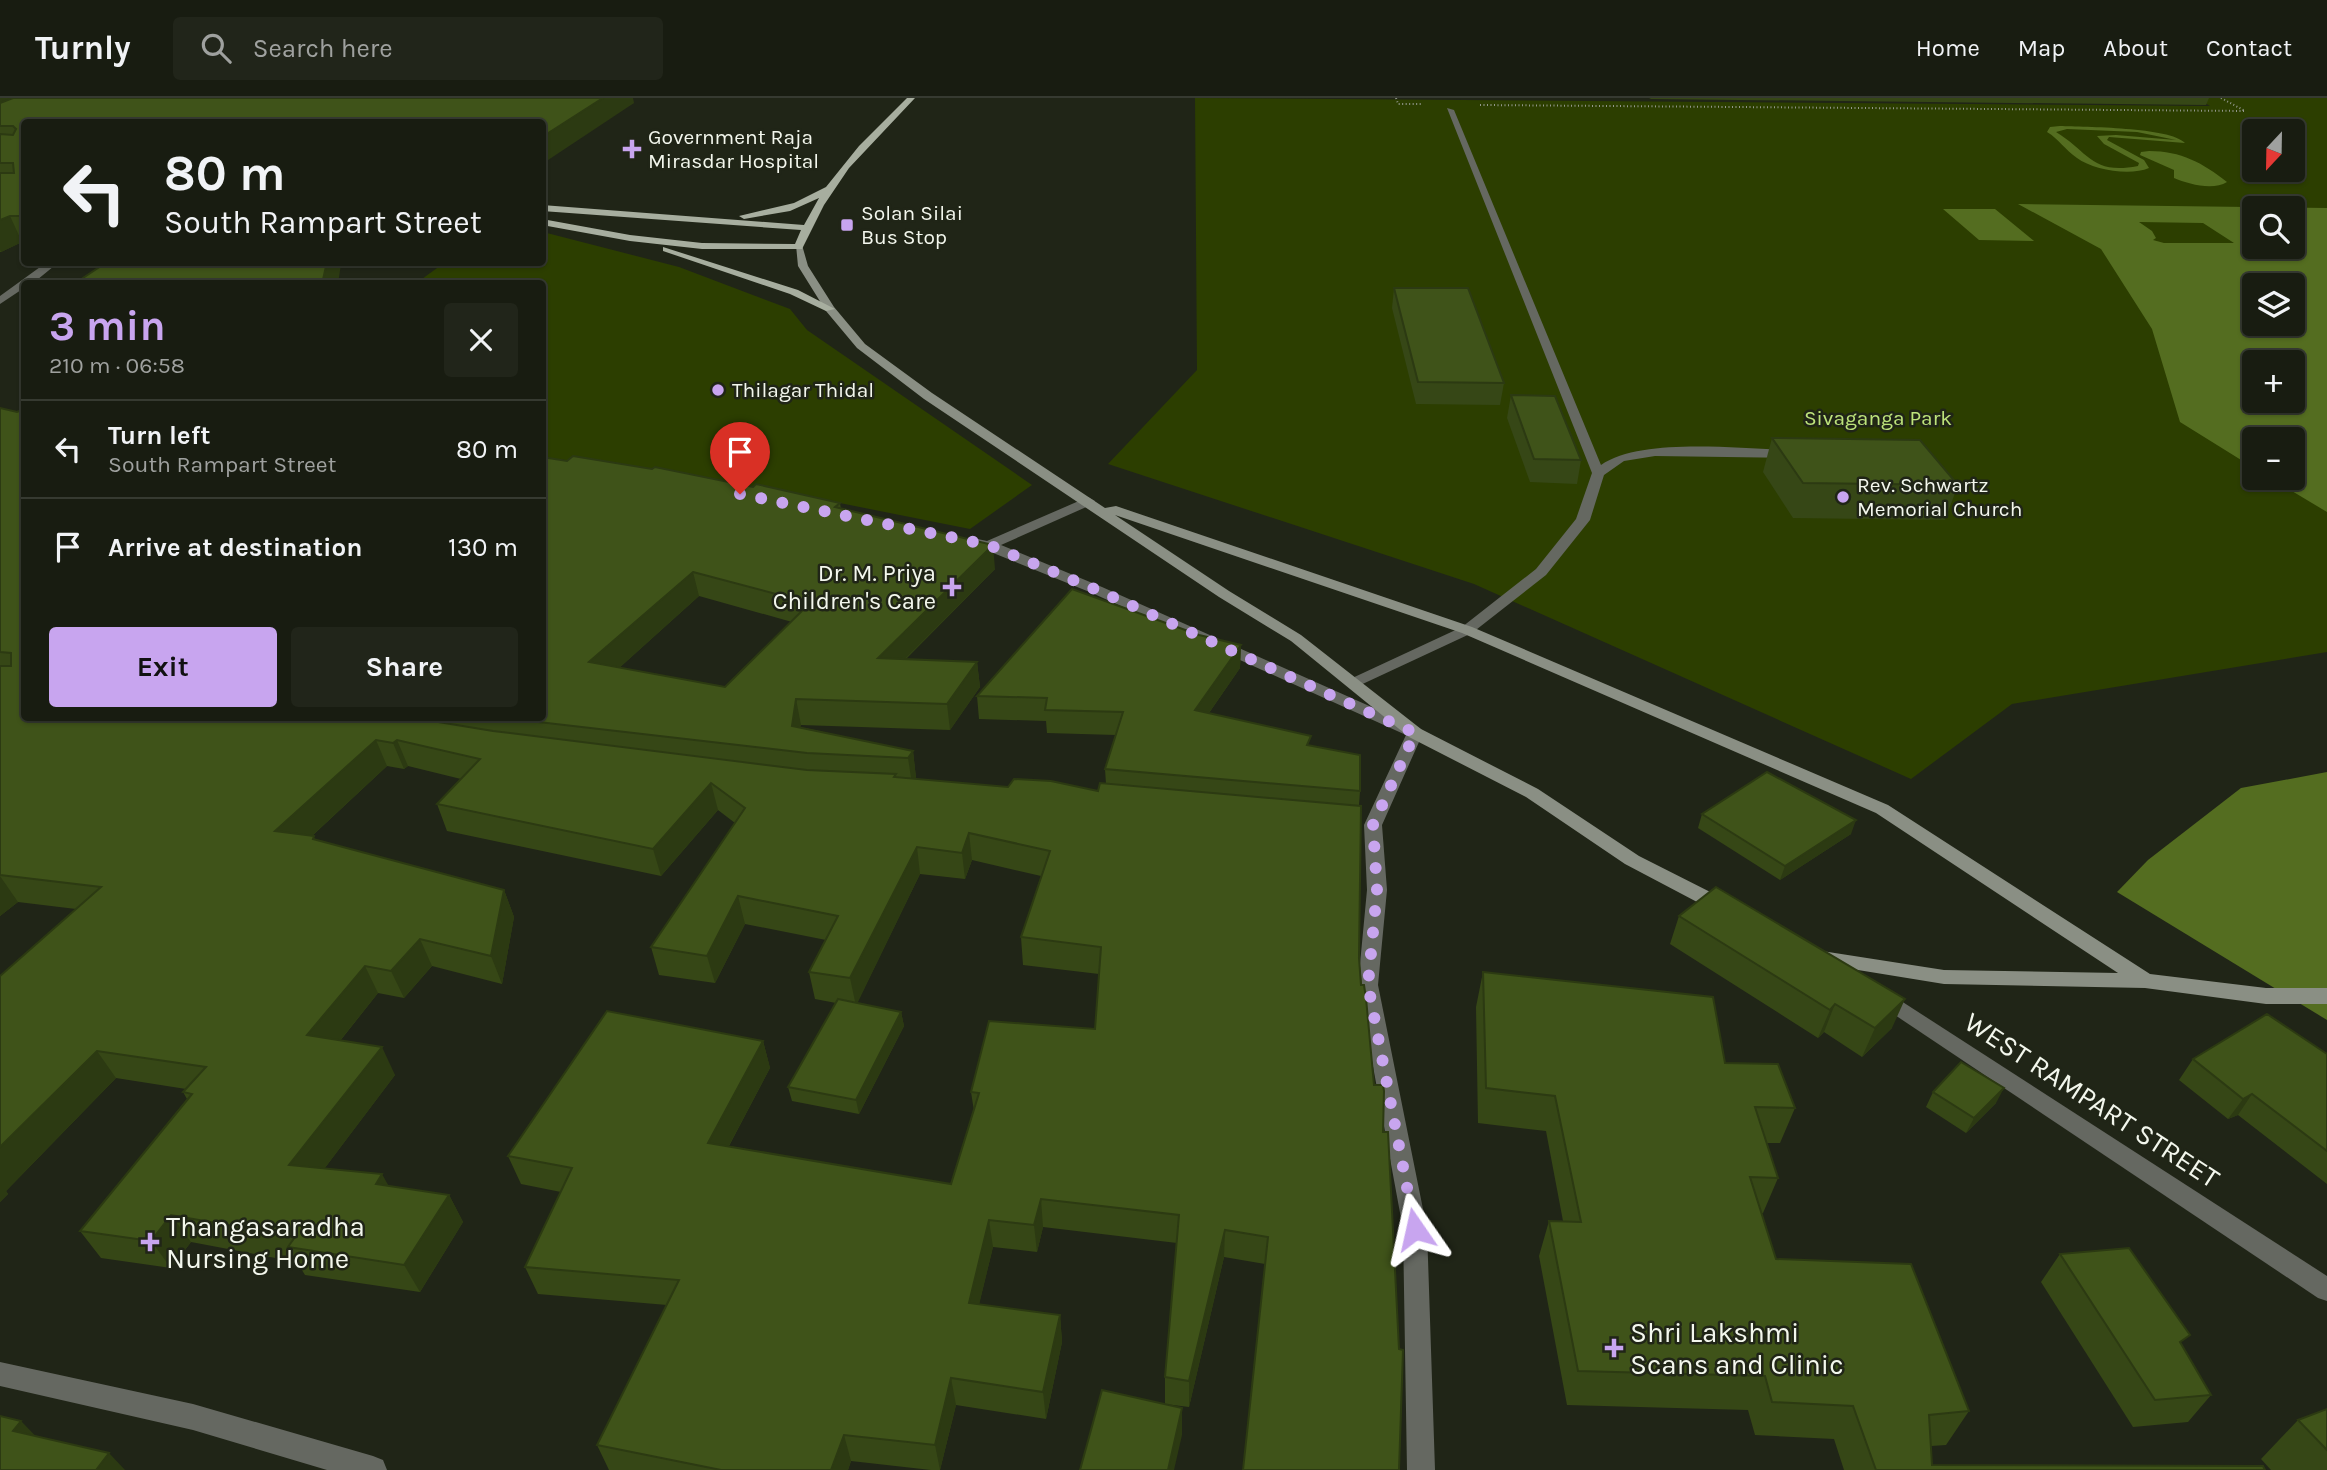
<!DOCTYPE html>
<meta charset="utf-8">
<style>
:root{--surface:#181c11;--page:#21251a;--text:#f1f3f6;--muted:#9fa19f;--line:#363a31;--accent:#c8a5ef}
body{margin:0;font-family:Karla,sans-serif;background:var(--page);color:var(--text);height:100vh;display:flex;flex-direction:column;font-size:26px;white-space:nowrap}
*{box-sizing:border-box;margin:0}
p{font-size:23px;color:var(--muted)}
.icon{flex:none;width:38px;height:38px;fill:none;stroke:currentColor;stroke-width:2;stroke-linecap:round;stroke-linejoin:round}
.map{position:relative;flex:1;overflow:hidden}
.drawer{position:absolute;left:21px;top:182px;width:525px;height:441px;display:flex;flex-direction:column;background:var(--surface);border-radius:7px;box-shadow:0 2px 5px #0004,0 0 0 2px var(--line)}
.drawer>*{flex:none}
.hud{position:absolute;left:21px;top:21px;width:525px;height:147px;border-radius:7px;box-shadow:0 2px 5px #0004,0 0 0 2px var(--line);background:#181c11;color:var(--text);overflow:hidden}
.needle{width:46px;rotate:202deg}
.buttons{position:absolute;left:2242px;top:21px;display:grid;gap:14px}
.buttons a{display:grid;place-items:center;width:63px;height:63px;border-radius:7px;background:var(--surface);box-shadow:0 2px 5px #0004,0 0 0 2px var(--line);font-size:35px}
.pin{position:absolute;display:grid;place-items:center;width:60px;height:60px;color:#fff;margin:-72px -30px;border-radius:50% 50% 50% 0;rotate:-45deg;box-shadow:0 0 7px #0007}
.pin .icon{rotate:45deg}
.me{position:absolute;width:77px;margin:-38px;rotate:349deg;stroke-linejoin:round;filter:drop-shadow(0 0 5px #0008)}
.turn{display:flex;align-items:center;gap:24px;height:147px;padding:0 28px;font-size:32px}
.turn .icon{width:91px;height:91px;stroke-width:2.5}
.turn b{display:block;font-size:49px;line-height:60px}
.round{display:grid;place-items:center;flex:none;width:74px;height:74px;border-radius:7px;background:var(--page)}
.overview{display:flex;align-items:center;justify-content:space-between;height:119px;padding:0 28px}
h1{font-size:42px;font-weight:700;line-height:52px;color:var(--accent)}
.button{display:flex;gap:14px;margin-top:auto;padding:14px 28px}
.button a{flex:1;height:80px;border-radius:7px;background:var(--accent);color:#111;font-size:28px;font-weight:700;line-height:80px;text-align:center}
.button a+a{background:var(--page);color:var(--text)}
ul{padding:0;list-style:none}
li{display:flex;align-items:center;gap:21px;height:98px;padding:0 28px;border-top:2px solid var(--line)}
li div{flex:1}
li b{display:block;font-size:26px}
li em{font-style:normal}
header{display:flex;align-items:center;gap:42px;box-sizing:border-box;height:98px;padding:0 35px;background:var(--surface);border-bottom:2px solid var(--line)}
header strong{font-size:33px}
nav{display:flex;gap:38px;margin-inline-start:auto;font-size:24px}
.search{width:490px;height:63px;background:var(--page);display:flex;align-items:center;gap:18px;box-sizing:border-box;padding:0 24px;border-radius:7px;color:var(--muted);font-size:26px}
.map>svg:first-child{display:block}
.green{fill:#2c3e00;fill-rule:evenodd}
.water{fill:#546d20;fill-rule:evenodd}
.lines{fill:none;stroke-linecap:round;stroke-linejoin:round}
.path{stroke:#93988c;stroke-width:2;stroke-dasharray:1 2.5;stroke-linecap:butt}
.service{fill:#656861;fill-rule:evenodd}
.minor{fill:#656861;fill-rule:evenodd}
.tertiary{fill:#656861;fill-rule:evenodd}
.secondary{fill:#8a8f84;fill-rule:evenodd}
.primary{fill:#a7ae9f;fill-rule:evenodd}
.wall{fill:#364716;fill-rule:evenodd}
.shaded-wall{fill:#2c3a12}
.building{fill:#3f5319;stroke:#2c3a12;stroke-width:2;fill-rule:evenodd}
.route{stroke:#c8a5ef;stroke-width:12;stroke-dasharray:0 21.6}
.poi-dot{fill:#c8a5ef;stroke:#202517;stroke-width:2.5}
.labels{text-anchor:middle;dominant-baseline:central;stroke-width:5;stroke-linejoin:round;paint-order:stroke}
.far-poi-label{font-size:21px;fill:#f3f7ed;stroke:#202517;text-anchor:start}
.far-park-label{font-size:21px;fill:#bde37b;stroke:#202517}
.poi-label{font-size:24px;fill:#f3f7ed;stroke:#202517;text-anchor:end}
.near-street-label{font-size:28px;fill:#f3f7ed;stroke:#202517}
.near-poi-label{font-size:28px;fill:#f3f7ed;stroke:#202517;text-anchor:start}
</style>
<header>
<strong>Turnly</strong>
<div class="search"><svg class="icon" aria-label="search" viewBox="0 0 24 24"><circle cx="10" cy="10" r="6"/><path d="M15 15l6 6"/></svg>Search here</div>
<nav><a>Home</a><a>Map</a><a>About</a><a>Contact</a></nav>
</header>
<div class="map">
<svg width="2327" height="1372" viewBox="0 0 2327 1372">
<rect width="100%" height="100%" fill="#202517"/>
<!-- green -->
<g class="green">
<path d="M1195,0L2210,8L2197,0H2327V554L2012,606L1911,681L1474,486L1108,366L1197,272ZM2254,33H2292V72H2254ZM2254,110H2292V149H2254ZM2254,187H2292V226H2254ZM2254,264H2292V303H2254ZM2254,341H2292V380H2254Z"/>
<path d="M543,134L679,169L790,211L807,232L1032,387L970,431C828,403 687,372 543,360L542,186H415L444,165L542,164Z"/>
</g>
<!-- water -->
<g class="water">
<path d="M2060,28C2084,29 2170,29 2185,45L2109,39L2107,42L2144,62L2149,70C2130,78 2093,72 2077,60C2065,52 2059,41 2047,34L2050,29ZM2067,31L2137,34L2176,42L2116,37L2097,38L2104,46L2139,65L2138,68C2091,77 2089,54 2056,34Z"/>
<path d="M2149,53C2181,53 2203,65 2227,84C2213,93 2188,86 2174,80V72L2140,57L2141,54Z"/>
<path d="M2018,106L2327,110V414L2270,380H2292V341H2254V370L2180,324L2152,231L2101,151ZM2292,110V149H2254V110ZM2139,124L2203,125L2234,145H2164L2153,142L2156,140L2152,133ZM2292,187V226H2254V187ZM2292,264V303H2254V264Z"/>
<path d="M1943,111H1995L2034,143L1979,142Z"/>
<path d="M2327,674V922L2117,794L2148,762L2241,690Z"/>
</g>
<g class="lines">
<!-- path -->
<g class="path">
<path d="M1396,0L1398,6H1423"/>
<path d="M2221,0L2245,13"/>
<path d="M1480,7L2246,13"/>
</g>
<!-- service -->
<path class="service" d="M1447,10L1454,12L1601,367C1642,339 1738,351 1789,352L1795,356L1789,360L1655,358L1624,363L1604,377L1590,422L1546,477L1472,535L1354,590L1348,588L1346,585L1348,582L1462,529L1536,471L1576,421L1592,375Z"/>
<!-- minor -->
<path class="minor" d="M1881,890L2327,1178V1203L2318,1200L1874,903L1871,898L1874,893Z"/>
<!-- tertiary -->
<g class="tertiary">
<path d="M47,164H59L32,186H24V190L0,206V198Z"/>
<path d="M1088,399L1095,403L1093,406L1001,447L1102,489L1421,631L1423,635L1382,727L1387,792L1378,887L1427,1131L1435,1372H1407L1403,1131L1358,887L1367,792L1364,727L1406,637L1092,495L966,444L973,440L987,443Z"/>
<path d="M0,1264L193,1306L373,1358L383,1362L387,1372H327L193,1332L0,1288Z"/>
</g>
<!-- secondary -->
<path class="secondary" d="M796,147H802L808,168L834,209L865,246L932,295L1105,410L1116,408L1472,529L1888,707L2150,876L2266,890H2327V906H2266L2145,890L1944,886L1815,865L1812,860L1815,855L1822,853L1944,872L2118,875L1876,715L1462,535L1115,417L1229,493L1301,537L1421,631L1538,691L1639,758L1730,804L1733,809L1730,814H1716L1625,766L1526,699L1409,639L1291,543L1219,499L924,301L857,250L826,213L798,168Z"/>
<!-- primary -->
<g class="primary">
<path d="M907,0H915L849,70L824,107L802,151H702L630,143L542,127V121L630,137L702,145L795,146L801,132L542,113V107L804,127L819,100L790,113L744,121L739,118L794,105L826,89L859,48Z"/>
<path d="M663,149L798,192L835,211L826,213L790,196L663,153Z"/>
</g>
</g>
<!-- wall -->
<g class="wall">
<path d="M0,0L634,5L542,24H24V144H22L1,154H0Z"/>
<path d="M1649,0H2209L2206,7L1651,1Z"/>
<path d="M1394,190L1504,285L1500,307L1416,306L1392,210Z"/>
<path d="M1511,297L1581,362L1577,386L1530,384L1507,320Z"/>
<path d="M0,310L24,620H542L753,389L840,405L841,411L995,471L906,561L977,564L980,589L950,632L801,627L800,629L913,653L916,680L915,681L1008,689L1098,693L1106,686L1105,671L1116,637L1047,635L1046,623L979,621L977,598L1199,537L1241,547L1240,570L1209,615L1310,648L1360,693L1359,707V860L1374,987L1383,1034L1399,1372L1265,1166L1224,1159L1189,1309L1165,1306V1279L1177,1145L1043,1129L1037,1154L993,1149L979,1206L1060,1217L1062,1244L1046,1321L956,1307L940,1372H931L851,1363L848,1372H609L597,1347L667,1207L538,1196L525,1169L561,1094L521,1086L508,1058L763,943L770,970L729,1048L951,1086L974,1013L971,994L1095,931L1099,876L1023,867L1021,839L1041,778L972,762L965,781L920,776L857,905L901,914L904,928L859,1016L792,1003L788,989L836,905L815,901L809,874L826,842L745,826L715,885L659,877L651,849L735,725L718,712L661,778L447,733L437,706L461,681L408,668L404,671L387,668L312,738L316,742L504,792L514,819L502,886L432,868L404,900L378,895L340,943L395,977L324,1071L388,1088L449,1097L463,1124L420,1194L305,1177L297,1164L191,1144L171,1170L101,1160L80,1133L187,1001L183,994L186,991L116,980L6,1093L8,1096L0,1104V878L76,811L18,804L0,818ZM699,498L792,524L725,589L619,570Z"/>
<path d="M1772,340L1958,387L1945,422L1793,420L1763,374Z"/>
<path d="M1702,716L1851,736L1780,782L1698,730Z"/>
<path d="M1679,818L1892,930L1862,959L1824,934L1818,940L1670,846Z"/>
<path d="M1483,874L1725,965L1795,1010L1780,1045H1767L1778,1080L1763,1115H1762L1776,1161L1969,1313L1946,1347L1931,1348L1932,1367L2265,1372H1844L1834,1341L1755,1337L1748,1312L1567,1307L1539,1158L1549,1123H1563L1546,1033L1478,1025L1476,909Z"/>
<path d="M2327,956V1086L2238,1017L2228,1021L2179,982L2193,961Z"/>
<path d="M1933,994L1996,1005L1966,1035L1926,1009Z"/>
<path d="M2060,1156L2182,1247L2211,1297L2188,1324L2133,1329L2041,1184Z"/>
<path d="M2327,1311V1372H2271L2261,1361L2298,1322Z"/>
</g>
<!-- shaded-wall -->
<g class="shaded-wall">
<path d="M0,0H55L0,22Z"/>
<path d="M600,0H633L634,5L542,66V39Z"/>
<path d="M10,118L22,144L1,154L0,152V122Z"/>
<path d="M327,164H343L341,166L338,186H322Z"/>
<path d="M993,447L995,471L881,585L878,560Z"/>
<path d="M693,474L699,498L597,590L589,564Z"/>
<path d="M1241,547L1240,570L1195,635V612Z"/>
<path d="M977,564L980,589L950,632L947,606Z"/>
<path d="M796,601L801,627L797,654L792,628Z"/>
<path d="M376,642L387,668L288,760L275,733Z"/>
<path d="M397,642L408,668L404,671L393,645Z"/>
<path d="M913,653L916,680L912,686L908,660Z"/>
<path d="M711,685L718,712L661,778L653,751Z"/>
<path d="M1856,722L1851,736L1780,782L1785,768Z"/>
<path d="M969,735L972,762L965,781L962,755Z"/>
<path d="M917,749L920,776L856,908L850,880Z"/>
<path d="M0,778L18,804L0,818Z"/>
<path d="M504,792L514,819L502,886L491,858Z"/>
<path d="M738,798L745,826L715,885L707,858Z"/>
<path d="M420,841L432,868L404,900L391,873Z"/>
<path d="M365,868L378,895L322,965L307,937Z"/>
<path d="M1905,901L1892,930L1862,959L1875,930Z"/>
<path d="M1835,906L1824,934L1818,940L1830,912Z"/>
<path d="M901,914L904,928L859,1016L856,1002Z"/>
<path d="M763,943L770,970L716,1072L708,1045Z"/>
<path d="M382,949L395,977L306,1095L289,1067Z"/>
<path d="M97,953L116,980L6,1093L8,1096L0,1104V1049Z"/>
<path d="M2004,990L1996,1005L1966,1035L1974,1020Z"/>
<path d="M2252,996L2238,1017L2228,1021L2243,1001Z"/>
<path d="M382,1076L397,1103L376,1086Z"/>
<path d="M449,1097L463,1124L420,1194L404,1167Z"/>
<path d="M1041,1101L1043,1129L1037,1154L1034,1127Z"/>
<path d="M171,1117L191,1144L171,1170L151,1143Z"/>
<path d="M989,1122L993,1149L973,1232L969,1205Z"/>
<path d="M1225,1132L1224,1159L1189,1309V1283Z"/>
<path d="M1060,1217L1062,1244L1046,1321L1043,1294Z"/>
<path d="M951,1280L956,1307L940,1372L935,1347Z"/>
<path d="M1182,1310V1337L1174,1372H1168Z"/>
<path d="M21,1323L47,1350L13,1333Z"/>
<path d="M844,1337L851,1363L848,1372H831Z"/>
<path d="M109,1355L125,1372H96Z"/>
</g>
<!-- building -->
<g class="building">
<path d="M13,0H603L542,39V24H24V118H10L0,122V75H14L13,65H0V36L13,37L16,31L13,28H0V5Z"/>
<path d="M107,164H327L322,186H74Z"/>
<path d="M1394,190H1468L1504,285L1418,284Z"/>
<path d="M1511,297L1555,298L1581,362L1534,361Z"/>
<path d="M0,310L17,314L24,311V570L22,572H24V620H414L493,633L807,672L896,676L894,679L1008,689L1014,681L1051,683L1098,693L1100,685L1361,708L1359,860L1361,887H1364L1366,900L1374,987H1383L1384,993L1383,1034H1388L1399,1251L1403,1252L1399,1372H1243L1268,1139L1225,1132L1189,1283L1165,1279L1179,1117L1041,1101L1034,1127L989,1122L969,1205L1060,1217L1043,1294L951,1280L935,1347L844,1337L831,1372H721L597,1347L679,1182L525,1169L572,1070L508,1058L607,913L763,943L708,1045L951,1086L979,995L971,994L989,923L1095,931L1101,849L1021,839L1050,753L969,735L962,755L917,749L850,880L809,874L838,818L738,798L707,858L651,849L745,710L711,685L653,751L437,706L480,661L397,642L393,645L376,642L275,733L314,738L313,741L504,792L491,858L420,841L391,873L365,868L307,937L382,949L289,1067L382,1076L376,1086L449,1097L404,1167L288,1149L295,1139L171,1117L151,1143L80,1133L192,996L183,994L206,969L97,953L0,1049V878L101,789L0,777V568H11V555L0,554Z"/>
<path d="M1772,340L1920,342L1958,387L1803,385Z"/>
<path d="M573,358L652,371L655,369L753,389L756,386L840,405L835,409L993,447L878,560L977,564L947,606L796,601L792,628L913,653L908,660L807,655L503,620H542V359L567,363ZM693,474L810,505L725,589L589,564Z"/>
<path d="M1072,491L1199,537L1241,547L1195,612L1311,638L1307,647L1360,657V693L1105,671L1123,614L1045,612L1047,600L977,598Z"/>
<path d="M1767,674L1856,722L1785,768L1702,716Z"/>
<path d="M1716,789L1905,901L1875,930L1835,906L1830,912L1679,818Z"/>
<path d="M1483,874L1713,899L1725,965L1778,966L1795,1010L1755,1009L1778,1080L1750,1079L1776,1161L1911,1166L1969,1313L1929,1317L1932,1367L2263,1368L2265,1372H1876L1853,1308L1772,1304L1765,1278L1578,1273L1549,1123L1581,1124L1555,998L1486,990Z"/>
<path d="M838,901L901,914L856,1002L788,989Z"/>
<path d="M2267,916L2327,956V1053L2252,996L2243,1001L2193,961Z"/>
<path d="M1961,964L2004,990L1974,1020L1933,994Z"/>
<path d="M2129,1150L2190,1237L2180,1244L2211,1297L2155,1302L2060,1156Z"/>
<path d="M1102,1292L1182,1310L1168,1372H1080Z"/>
<path d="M2327,1311V1352L2298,1322Z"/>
<path d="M0,1318L21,1323L13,1333L109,1355L96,1372H0Z"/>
</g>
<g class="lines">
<!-- route -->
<path class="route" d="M740,396L989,447L1097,492L1415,635L1373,727L1377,792L1368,887L1415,1131"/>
</g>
<!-- markers -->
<g class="poi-dot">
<path d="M628.5 40.5h7v7h7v7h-7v7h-7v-7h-7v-7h7z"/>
<rect x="840" y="120" width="14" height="14" rx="3.5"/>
<circle cx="718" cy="292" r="7"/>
<circle cx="1843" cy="399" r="7"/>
<path d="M948.5 478.5h7v7h7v7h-7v7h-7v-7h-7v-7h7z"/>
<path d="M146.5 1133.5h7v7h7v7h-7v7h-7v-7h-7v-7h7z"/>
<path d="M1610.5 1239.5h7v7h7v7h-7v7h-7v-7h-7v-7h7z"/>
</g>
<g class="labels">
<!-- far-poi labels -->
<g class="far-poi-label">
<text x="648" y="39">Government Raja<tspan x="648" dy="24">Mirasdar Hospital</tspan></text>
<text x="861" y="115">Solan Silai<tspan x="861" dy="24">Bus Stop</tspan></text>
<text x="732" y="292">Thilagar Thidal</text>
<text x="1857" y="387">Rev. Schwartz<tspan x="1857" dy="24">Memorial Church</tspan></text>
</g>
<!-- far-park labels -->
<g class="far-park-label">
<text x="1878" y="320">Sivaganga Park</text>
</g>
<!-- poi labels -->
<g class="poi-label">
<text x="936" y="475">Dr. M. Priya<tspan x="936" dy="28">Children's Care</tspan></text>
</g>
<!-- near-street labels -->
<g class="near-street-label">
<text transform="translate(2092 1002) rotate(33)">WEST RAMPART STREET</text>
</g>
<!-- near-poi labels -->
<g class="near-poi-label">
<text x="166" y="1128">Thangasaradha<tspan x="166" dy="32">Nursing Home</tspan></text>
<text x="1630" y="1234">Shri Lakshmi<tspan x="1630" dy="32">Scans and Clinic</tspan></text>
</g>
</g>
</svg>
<div class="buttons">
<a><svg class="needle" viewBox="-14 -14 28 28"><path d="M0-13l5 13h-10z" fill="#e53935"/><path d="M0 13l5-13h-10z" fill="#9fa19f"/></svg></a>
<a><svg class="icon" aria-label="search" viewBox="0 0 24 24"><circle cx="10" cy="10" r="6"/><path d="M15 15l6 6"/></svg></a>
<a><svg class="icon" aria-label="layers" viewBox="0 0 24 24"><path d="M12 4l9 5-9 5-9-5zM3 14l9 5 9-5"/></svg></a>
<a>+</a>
<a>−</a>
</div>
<div class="pin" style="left:740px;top:396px;background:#d93025"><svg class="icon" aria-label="arrive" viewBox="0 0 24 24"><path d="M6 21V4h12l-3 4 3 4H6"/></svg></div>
<svg class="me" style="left:1415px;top:1131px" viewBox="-20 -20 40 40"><path d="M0-17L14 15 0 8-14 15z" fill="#c8a5ef" stroke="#fff" stroke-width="4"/></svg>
<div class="hud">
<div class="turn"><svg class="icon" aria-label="left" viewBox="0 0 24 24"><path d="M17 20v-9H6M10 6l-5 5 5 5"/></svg><div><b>80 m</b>South Rampart Street</div></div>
</div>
<section class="drawer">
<div class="overview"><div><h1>3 min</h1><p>210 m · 06:58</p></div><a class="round"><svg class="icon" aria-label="close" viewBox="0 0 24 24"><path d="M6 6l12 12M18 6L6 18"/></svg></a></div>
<ul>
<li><svg class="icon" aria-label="left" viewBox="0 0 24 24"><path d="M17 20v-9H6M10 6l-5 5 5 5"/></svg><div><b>Turn left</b><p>South Rampart Street</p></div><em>80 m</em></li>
<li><svg class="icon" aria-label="arrive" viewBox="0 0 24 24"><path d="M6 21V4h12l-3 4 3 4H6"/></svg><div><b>Arrive at destination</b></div><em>130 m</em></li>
</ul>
<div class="button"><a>Exit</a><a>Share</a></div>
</section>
</div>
